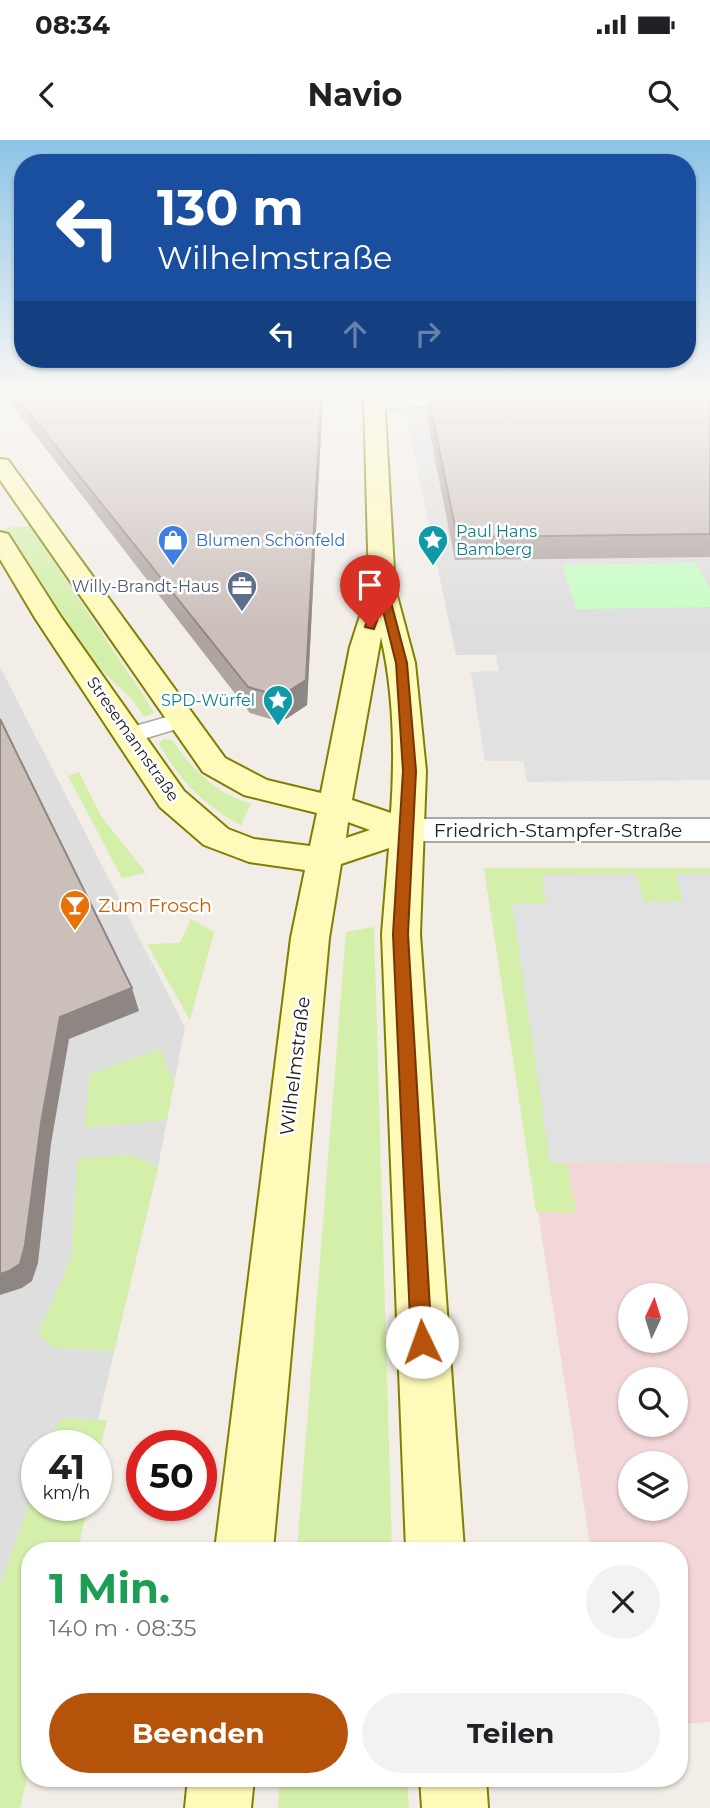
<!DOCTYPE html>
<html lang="de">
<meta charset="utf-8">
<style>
:root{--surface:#fff;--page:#f2f2f2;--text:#202124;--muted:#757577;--accent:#b45309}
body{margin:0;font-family:Montserrat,sans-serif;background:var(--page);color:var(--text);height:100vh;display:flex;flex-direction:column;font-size:26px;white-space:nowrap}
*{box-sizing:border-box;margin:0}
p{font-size:23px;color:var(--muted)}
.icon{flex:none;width:38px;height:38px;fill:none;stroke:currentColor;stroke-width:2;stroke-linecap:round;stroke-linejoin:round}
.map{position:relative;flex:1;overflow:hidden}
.details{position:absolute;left:21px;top:1402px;width:667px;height:245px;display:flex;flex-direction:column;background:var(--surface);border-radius:28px;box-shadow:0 2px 5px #0004}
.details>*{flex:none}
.banner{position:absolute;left:14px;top:14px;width:682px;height:214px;border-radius:28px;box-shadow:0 2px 5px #0004;background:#1a4fa0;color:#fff;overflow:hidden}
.needle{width:46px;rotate:4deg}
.fabs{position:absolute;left:618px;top:1143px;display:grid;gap:14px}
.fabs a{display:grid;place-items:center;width:70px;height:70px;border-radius:50%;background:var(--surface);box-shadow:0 2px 5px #0004;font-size:35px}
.speed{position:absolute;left:21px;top:1290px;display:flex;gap:14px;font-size:35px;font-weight:700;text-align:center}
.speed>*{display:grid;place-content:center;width:91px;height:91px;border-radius:50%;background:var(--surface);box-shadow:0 2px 5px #0004;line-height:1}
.speed small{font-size:18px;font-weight:400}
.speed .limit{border:10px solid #d22;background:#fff;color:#111}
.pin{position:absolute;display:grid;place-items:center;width:60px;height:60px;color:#fff;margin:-72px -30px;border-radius:50% 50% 50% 0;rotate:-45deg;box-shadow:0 0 7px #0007}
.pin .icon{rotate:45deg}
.me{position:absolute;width:77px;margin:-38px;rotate:357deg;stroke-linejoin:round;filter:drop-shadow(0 0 5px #0008)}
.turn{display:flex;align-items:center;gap:24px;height:147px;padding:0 28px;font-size:32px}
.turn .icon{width:91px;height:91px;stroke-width:2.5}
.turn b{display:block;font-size:49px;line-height:60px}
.lanes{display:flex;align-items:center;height:66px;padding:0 28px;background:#0003;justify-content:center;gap:35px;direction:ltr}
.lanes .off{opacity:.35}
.round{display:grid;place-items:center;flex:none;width:74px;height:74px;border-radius:37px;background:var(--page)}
.overview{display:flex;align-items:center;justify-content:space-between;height:119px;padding:0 28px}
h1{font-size:42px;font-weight:700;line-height:52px;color:#1e9e55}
.primary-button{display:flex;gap:14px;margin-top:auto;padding:14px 28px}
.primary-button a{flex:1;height:80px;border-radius:42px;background:var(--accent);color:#fff;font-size:28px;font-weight:700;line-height:80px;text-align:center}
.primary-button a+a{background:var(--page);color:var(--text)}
.status{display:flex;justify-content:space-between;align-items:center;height:49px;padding:0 35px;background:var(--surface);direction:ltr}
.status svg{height:19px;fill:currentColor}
header{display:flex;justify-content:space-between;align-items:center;height:91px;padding:0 28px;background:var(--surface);font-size:32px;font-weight:700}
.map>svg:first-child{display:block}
.residential{fill:#dfdede}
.commercial{fill:#f3d6d8;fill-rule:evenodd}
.grass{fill:#d4efaa}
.park{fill:#c5fec3}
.parking{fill:#e1e1e1}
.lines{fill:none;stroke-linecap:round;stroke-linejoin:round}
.lane-casing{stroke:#a8a8a8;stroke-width:3}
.street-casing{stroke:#a8a8a8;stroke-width:4}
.secondary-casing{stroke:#807f00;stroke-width:4}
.lane{fill:#fff;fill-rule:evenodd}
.street{fill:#fff;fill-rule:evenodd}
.secondary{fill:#fefab9;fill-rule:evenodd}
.wall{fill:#afa4a0}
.shaded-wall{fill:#8e8682}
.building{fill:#cbbfba;stroke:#8e8682;stroke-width:2}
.route{fill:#b45309;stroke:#753606;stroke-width:2}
.labels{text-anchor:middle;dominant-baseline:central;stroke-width:5;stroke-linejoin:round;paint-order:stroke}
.far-culture-label{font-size:16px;fill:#0d838f;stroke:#fff;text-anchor:start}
.far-shop-label{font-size:16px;fill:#366cbe;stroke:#fff;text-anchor:start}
.far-service-label{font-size:16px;fill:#4e5e75;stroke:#fff;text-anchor:end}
.far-street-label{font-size:16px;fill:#212121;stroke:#fff}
.street-label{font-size:19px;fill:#212121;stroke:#fff}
.food-label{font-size:19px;fill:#c56008;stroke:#fff;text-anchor:start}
</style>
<div class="status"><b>08:34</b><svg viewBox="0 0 49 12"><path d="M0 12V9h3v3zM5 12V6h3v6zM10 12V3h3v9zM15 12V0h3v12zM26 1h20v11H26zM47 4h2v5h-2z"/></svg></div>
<header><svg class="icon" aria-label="back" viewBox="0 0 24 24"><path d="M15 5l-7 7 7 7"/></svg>Navio<svg class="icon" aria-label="search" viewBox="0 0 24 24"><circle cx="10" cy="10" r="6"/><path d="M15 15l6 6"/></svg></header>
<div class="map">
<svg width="710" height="1668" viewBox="0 0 710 1668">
<rect width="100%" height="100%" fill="#f2ede7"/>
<!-- residential -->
<g class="residential">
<path d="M634,254H710V513L456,515L405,271Z"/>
<path d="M0,527L185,887L158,1027L92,1305L37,1306V1365L30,1410L8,1668H0Z"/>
</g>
<!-- commercial -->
<path class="commercial" d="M484,728H710V1582L679,1584V1410H591ZM630,1155H676V1200H630ZM630,1239H676V1284H630ZM630,1323H676V1368H630Z"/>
<!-- grass -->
<g class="grass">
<path d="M30,386L143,555L154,573L144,577L132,559L80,510L4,388Z"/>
<path d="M163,599L172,600C194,632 214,652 251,664L241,685C205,667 179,639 159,604Z"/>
<path d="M79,632L101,676L146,733L122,738L68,636Z"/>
<path d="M484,728H710V734H676L683,761L643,762L543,735L547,764H513L550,1022L567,1023L576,1073L536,1072Z"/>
<path d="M191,779L214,792L190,880L147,804L180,803Z"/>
<path d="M374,787L392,1410H297L346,792Z"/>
<path d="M160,909L174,943L167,980L84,988L90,934Z"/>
<path d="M131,1015L158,1027L114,1211L54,1208L38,1194L71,1118L78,1018Z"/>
<path d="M60,1278L107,1280L96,1326V1306L50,1305Z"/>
<path d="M37,1343V1365H88L78,1410H30V1626L20,1668H0V1445Z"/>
<path d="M280,1638H407L409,1668H278Z"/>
</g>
<!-- park -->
<path class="park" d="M696,423L710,449V467L577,469L562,425Z"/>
<!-- parking -->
<g class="parking">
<path d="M710,513V640L527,642L523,621H485L471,532L499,531L496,514Z"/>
<path d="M636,734L644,762L683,761L676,734H710V1024L550,1022L512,764H546L542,735Z"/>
</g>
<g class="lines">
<!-- lane casing -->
<g class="lane-casing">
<path id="lane" d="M181,573L190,575L193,580L190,585L130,603L121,600L118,595L121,590Z"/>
</g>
<!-- street casing -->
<g class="street-casing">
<g id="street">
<path d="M440,254H546L536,260L374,269L364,263L374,257Z"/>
<path d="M406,679H710V701H406L394,698L389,690L394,682Z"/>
</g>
</g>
<!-- secondary casing -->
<g class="secondary-casing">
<g id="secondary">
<path d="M364,254H384L395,448L415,523L426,631L420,794L464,1410H406L382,794L389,708L341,724L329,798L273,1410H215L291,798L305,730L249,722L204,705L160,667L35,478L0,419V392L8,394L61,477L184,651L228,689L254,699L310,706L317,673L244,655L203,632L0,340V319L8,320L225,618L267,640L321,653L350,507L369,448ZM381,497C394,553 395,615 391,673L352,660ZM348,682L370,690L346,698Z"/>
<path d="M188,1638H254L251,1668H185Z"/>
<path d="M420,1638H486L488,1668H422Z"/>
</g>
</g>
<!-- lane -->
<use href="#lane" class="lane"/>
<!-- street -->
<use href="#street" class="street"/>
<!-- secondary -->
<use href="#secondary" class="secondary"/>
</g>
<!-- wall -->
<g class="wall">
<path d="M0,254H323L307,565L286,579L274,580L250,573L15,269Z"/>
<path d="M428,254H710V417L455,420L426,274Z"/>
</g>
<!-- shaded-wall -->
<g class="shaded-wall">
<path d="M321,254H323L307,565L286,579L284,554Z"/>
<path d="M132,848L139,871L69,899L51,1004L38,1123L32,1141L22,1148L0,1155V1134L41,983L60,877Z"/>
</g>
<!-- building -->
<g class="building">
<path d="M14,254H321L306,540L284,554H272L248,547Z"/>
<path d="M428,254H710V394L457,397Z"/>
<path d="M0,579L132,848L60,877L41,983L25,1105L20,1124L9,1131L0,1134Z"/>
</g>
<!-- sky -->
<linearGradient id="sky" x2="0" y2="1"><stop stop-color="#8dc4e6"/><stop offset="0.52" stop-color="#f9f7f4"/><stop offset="1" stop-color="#f9f7f4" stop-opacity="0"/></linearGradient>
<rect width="710" height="487" fill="url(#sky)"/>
<!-- route -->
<path class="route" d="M382,444L387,447L407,523L416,631L408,794L432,1202L429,1209L422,1212L414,1209L411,1202L393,794L403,631L396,523L382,467L374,489L365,487L377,447Z"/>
<!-- icons -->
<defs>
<g id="shop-pin" transform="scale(1.575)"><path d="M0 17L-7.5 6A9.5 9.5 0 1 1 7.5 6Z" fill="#3f7fe0" stroke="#fff"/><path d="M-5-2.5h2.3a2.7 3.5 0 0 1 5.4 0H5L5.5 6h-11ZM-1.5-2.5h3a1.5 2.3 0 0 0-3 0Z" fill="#fff"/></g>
<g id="sight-pin" transform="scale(1.575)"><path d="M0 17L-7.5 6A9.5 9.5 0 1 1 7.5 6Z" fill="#0f9aa8" stroke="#fff"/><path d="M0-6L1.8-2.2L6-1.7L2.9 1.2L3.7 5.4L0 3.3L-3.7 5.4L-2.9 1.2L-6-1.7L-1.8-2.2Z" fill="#fff"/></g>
<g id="office-pin" transform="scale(1.575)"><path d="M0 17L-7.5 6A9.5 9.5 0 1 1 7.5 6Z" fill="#5c6f8a" stroke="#fff"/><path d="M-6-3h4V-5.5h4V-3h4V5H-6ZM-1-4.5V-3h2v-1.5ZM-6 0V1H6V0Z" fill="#fff"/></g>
<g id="bar-pin" transform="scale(1.575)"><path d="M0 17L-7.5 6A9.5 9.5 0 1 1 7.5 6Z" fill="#e8710a" stroke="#fff"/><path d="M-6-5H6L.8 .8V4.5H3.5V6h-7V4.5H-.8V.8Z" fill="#fff"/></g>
</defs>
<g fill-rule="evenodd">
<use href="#shop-pin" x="173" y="400"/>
<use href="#sight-pin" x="433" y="400"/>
<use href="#office-pin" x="242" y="446"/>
<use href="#sight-pin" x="278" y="560"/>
<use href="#bar-pin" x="75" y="765"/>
</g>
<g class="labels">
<!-- far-culture labels -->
<g class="far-culture-label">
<text x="456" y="391">Paul Hans<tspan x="456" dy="18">Bamberg</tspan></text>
<text x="255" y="560" text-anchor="end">SPD-Würfel</text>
</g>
<!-- far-shop labels -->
<g class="far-shop-label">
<text x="196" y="400">Blumen Schönfeld</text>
</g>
<!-- far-service labels -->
<g class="far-service-label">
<text x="219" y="446">Willy-Brandt-Haus</text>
</g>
<!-- far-street labels -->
<g class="far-street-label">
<text transform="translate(133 599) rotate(55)">Stresemannstraße</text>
</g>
<!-- street labels -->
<g class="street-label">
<text x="558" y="690">Friedrich-Stampfer-Straße</text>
<text transform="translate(295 926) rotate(-83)">Wilhelmstraße</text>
</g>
<!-- food labels -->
<g class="food-label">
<text x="98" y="765">Zum Frosch</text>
</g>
</g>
</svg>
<div class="fabs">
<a><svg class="needle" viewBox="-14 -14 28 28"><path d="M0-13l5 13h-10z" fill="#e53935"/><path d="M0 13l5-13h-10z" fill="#757577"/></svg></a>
<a><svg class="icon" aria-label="search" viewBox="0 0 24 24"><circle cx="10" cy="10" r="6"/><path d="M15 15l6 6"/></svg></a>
<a><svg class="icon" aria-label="layers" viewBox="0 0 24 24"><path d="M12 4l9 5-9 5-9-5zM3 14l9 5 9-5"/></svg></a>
</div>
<div class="speed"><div>41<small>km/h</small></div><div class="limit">50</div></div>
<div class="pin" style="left:370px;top:487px;background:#d93025"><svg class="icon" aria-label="arrive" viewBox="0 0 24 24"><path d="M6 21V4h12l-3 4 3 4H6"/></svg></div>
<svg class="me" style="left:422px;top:1202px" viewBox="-20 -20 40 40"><circle r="19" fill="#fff"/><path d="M0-13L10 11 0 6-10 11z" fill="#b45309"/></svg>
<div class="banner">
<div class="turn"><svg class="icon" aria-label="left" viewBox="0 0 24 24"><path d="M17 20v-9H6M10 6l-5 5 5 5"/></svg><div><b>130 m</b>Wilhelmstraße</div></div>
<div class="lanes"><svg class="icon" aria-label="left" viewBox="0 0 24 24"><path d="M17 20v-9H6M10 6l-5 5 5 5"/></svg><svg class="icon off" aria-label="ahead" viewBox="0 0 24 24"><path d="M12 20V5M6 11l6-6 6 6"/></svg><svg class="icon off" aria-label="right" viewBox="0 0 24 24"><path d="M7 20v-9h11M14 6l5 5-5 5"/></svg></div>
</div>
<section class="details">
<div class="overview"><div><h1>1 Min.</h1><p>140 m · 08:35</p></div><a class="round"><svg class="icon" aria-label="close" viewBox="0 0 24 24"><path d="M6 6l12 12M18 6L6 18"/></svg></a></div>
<div class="primary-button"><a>Beenden</a><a>Teilen</a></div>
</section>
</div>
